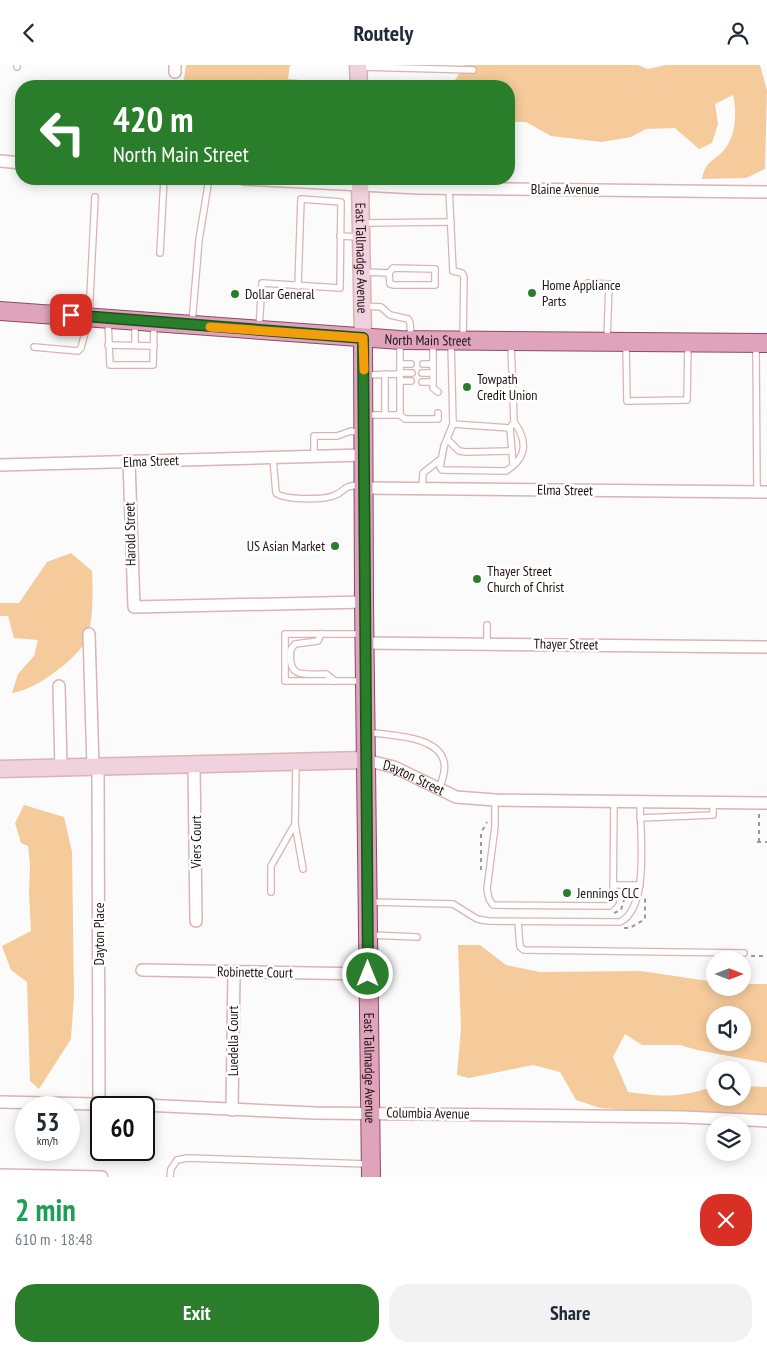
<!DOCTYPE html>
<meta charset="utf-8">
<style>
:root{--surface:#fff;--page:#f2f2f3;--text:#1f2937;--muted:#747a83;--accent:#2a7e2b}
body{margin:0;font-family:"PT Sans Narrow",sans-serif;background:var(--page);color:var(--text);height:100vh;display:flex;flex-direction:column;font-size:19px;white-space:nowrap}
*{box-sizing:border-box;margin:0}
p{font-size:16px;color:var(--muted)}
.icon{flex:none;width:28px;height:28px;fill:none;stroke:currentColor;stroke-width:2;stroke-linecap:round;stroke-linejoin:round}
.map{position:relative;height:1112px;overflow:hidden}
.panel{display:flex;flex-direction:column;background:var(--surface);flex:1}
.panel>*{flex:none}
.banner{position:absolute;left:15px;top:15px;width:500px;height:105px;border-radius:20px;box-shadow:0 2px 12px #0003;background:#2a7e2b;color:#fff;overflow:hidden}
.needle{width:32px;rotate:90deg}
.fabs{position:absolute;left:706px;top:886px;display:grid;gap:10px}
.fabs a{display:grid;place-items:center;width:45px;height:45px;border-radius:50%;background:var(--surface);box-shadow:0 2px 12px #0003;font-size:25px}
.speed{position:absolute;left:15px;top:1031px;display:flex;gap:10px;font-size:25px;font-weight:700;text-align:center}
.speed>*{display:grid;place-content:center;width:65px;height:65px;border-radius:50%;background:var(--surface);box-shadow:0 2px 12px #0003;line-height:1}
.speed small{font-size:12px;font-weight:400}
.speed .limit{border:2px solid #111;border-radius:8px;background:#fff;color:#111}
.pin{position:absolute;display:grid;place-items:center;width:42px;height:42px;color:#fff;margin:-21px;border-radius:10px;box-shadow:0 2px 8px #0006}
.me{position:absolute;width:55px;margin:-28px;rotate:0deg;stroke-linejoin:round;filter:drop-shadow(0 0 4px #0008)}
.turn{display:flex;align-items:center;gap:18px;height:105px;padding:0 15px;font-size:22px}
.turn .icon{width:65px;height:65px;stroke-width:2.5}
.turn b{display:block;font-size:35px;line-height:42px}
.round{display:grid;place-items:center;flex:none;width:52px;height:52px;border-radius:20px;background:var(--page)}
.head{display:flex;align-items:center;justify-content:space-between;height:85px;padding:0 15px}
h1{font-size:30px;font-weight:600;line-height:38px;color:#1e9e55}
.primary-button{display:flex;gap:10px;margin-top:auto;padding:10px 15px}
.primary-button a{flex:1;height:58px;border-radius:20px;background:var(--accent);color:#fff;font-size:20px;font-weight:600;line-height:58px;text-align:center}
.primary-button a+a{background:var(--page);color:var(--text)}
header{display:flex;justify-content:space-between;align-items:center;height:65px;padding:0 15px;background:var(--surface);font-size:22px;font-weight:600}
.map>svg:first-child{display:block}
.green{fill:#f5cb9b;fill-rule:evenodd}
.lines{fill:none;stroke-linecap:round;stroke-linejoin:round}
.lane-casing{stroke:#dbb3b1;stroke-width:8}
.street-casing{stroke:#dbb3b1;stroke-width:14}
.secondary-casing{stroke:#dbb3b1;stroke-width:19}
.primary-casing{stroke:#8e4a63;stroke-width:20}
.path{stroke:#9d9797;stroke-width:2;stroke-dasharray:4 4;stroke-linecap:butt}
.lane{stroke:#fff;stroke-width:5.5}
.street{stroke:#fff;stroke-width:11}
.secondary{stroke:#efd2dd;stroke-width:16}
.primary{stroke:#dfa4bb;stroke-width:18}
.route-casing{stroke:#1b521c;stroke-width:12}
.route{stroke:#2a7e2b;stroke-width:9}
.slow{stroke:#f59e0b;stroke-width:9}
.poi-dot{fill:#2a7e2b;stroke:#fff;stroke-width:2}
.labels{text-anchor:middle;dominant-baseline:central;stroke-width:5;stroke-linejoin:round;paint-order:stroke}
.street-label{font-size:14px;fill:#201212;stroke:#fff}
.poi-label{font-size:14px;fill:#201212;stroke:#fff;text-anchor:start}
</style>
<header><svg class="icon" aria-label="back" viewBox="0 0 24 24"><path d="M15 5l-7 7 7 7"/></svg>Routely<svg class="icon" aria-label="person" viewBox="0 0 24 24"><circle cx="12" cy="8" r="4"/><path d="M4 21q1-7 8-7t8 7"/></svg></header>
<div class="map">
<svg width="767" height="1112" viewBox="0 0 767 1112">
<rect width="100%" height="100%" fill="#fbfbfb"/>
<!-- green -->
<g class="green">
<path d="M186,0H290L288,14L330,17L336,21H257L260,14L251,21H183Z"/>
<path d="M465,0H638L648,4L666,0H760L767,25L765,104L746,113L702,114C706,94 714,97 725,84C736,70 737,46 733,30L715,39L718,59L712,78L699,84L675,63L646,64L631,72L602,77L551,71L526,57H509V21H451Z"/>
<path d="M71,488L92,506C93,523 94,565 84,579C71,598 35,625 12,628L18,609L34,591L38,575L14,573L8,551H0V538H19L47,497Z"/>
<path d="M24,740L64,752L72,787L74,930L71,974L39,1024L30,1016L27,917L11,905L2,881L31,866L29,829L30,799L28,781L21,778L15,758Z"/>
<path d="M458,880H480L506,900L540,907L641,906L715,917V922H742L743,919H767V998L697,985L680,980H642L625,969L613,992L628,1027C666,1032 679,1033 715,1021V1032H742L743,1021L767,1022V1054L600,1043L576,1035L560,1007L533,1000L469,1013L457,1010L461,963ZM715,950H742V978H715Z"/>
</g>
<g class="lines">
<!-- lane casing -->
<g class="lane-casing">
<g id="lane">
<path d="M17,2V0"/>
<path d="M361,2L473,5"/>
<path d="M449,123L453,206L462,208L464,212L463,273"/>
<path d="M363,158L451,157"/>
<path d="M340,171L361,172"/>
<path d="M160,188L164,114"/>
<path d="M393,203L435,204V220H394L390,219L389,208Z"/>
<path d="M364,207L389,208"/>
<path d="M588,218L609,219L607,275"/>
<path d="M363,241L381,242L390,250L408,254L410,258L411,273"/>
<path d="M108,256L110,300H153L154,259"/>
<path d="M192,258L199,175L209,114"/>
<path d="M259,263L262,218L340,223L341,137L301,134L298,221"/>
<path d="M433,277V323L438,327"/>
<path d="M451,277L453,359L510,363L514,357L511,279"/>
<path d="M626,279L627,336L687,335L688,279"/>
<path d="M108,280L154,281"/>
<path d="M135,280V257"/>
<path d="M756,280L757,427"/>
<path d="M34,282L78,286L81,283L89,252L95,132"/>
<path d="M400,299H411"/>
<path d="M423,299H433"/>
<path d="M400,308H412"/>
<path d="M422,308H433"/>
<path d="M385,309V350"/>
<path d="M364,310L400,309"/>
<path d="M400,316H411"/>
<path d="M422,317H433"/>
<path d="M366,350H400V278"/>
<path d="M400,350L405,354H438V348"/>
<path d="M453,359L444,381L440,402L442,405L506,406C527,393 528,376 514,357"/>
<path d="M510,363L513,399"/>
<path d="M448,375L459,386L466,387L512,386"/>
<path d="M314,392V371H337L351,366L361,368"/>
<path d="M273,393L276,428C284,435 321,435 333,431C346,427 340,421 360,420"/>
<path d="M422,424L423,408L441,394"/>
<path d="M321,569L318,576L295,579L291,584C287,614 303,609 326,609L335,616"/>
<path d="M362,569H285V616H364"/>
<path d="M487,578V560"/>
<path d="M368,667C390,671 438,670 444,697C446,706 442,716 439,724"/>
<path d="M495,735V761L487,824L489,834L493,840L609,841L613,837L614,737"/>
<path d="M640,753L713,750V737"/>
<path d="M295,759L303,804"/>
<path d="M614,820H640"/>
<path d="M271,827V801L295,759L296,699"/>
<path d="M370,837L453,839L477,854L488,856L620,857C650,843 640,766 640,737"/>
<path d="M518,857L520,882L524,885L744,888"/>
<path d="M369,870L417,872"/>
<path d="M170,1112L171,1104L177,1095L187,1093L368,1099"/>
</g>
</g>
<!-- street casing -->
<g class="street-casing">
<g id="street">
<path d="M175,0V7"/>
<path d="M0,96L21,98"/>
<path d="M244,114L419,123L767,127"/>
<path d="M129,396L134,542L364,537"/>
<path d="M0,400L363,390"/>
<path d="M363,423L767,427"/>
<path d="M89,569L93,701"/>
<path d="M364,578L767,582"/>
<path d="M59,621L61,702"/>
<path id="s1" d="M365,695L394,702L456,732L495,735L767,738"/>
<path d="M194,699L196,856"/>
<path d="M98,701L99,1038"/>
<path d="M142,905L368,909"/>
<path d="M0,1037L143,1040L315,1048L683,1052L767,1056"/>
<path d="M232,1045L234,908"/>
<path d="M0,1110L102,1112"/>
</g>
</g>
<!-- secondary casing -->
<g class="secondary-casing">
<g id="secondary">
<path d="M358,0L359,21"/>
<path id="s2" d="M360,114L363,273"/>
<path d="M0,704L365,695"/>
</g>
</g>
<!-- primary casing -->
<g class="primary-casing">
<g id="primary">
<path id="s3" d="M0,246L400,275L767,278"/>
<path id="s4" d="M363,273L364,537L371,1112"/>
</g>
</g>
<!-- path -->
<g class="path">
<path d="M757,777H767"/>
<path d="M759,777V747"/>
<path d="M481,805V768L487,757"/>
<path d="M614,848L621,845L626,828"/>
<path d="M624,863H630L645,854V832"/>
<path d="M751,891H767"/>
</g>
<!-- lane -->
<use href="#lane" class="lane"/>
<!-- street -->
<use href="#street" class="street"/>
<!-- secondary -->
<use href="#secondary" class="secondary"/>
<!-- primary -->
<use href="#primary" class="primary"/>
</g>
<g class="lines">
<!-- route casing -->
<g class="route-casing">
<path id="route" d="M71,250L363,273L368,909"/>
</g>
<!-- route -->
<use href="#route" class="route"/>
<!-- slow -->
<path class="slow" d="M210,262L363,273L364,305"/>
</g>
<!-- markers -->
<g class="poi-dot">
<circle cx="532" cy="228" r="5"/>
<circle cx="235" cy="229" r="5"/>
<circle cx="467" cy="322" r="5"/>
<circle cx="335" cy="481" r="5"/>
<circle cx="477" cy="514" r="5"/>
<circle cx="567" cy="828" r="5"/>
</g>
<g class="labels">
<!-- street labels -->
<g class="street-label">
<text x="565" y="124">Blaine Avenue</text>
<text stroke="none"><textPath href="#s2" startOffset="79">East Tallmadge Avenue</textPath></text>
<text stroke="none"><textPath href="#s3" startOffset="429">North Main Street</textPath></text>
<text transform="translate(151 396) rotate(-2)">Elma Street</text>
<text transform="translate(565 425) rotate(1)">Elma Street</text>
<text transform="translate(130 469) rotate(-91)">Harold Street</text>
<text transform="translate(566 579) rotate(1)">Thayer Street</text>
<text stroke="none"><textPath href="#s1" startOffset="52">Dayton Street</textPath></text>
<text transform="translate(196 777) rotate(-90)">Viers Court</text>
<text transform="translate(99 869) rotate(-90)">Dayton Place</text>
<text transform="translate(255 907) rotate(1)">Robinette Court</text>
<text transform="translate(233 976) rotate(-90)">Luedella Court</text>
<text stroke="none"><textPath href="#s4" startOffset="730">East Tallmadge Avenue</textPath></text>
<text transform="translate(428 1048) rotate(1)">Columbia Avenue</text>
</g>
<!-- poi labels -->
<g class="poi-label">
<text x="542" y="220">Home Appliance<tspan x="542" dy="16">Parts</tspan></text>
<text x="245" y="229">Dollar General</text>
<text x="477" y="314">Towpath<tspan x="477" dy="16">Credit Union</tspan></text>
<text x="325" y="481" text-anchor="end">US Asian Market</text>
<text x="487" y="506">Thayer Street<tspan x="487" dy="16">Church of Christ</tspan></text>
<text x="577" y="828">Jennings CLC</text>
</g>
</g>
</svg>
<div class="fabs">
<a><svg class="needle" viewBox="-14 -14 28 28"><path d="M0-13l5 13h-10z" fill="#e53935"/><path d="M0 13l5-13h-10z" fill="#747a83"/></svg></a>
<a><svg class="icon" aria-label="sound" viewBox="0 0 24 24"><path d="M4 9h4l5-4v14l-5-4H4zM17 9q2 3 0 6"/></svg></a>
<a><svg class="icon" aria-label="search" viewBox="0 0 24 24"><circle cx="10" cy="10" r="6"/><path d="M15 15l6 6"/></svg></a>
<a><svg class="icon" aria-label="layers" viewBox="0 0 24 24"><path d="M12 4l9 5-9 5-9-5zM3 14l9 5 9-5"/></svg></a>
</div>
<div class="speed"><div>53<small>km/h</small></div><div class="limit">60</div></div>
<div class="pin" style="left:71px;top:250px;background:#d93025"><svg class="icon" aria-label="arrive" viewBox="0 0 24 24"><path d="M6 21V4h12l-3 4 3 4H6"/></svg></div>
<svg class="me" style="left:368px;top:909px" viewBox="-20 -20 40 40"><circle r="17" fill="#2a7e2b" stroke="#fff" stroke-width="3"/><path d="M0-11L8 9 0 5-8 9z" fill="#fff"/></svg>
<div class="banner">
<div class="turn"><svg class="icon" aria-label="left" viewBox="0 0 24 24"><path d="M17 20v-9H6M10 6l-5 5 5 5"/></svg><div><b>420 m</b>North Main Street</div></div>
</div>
</div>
<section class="panel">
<div class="head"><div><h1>2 min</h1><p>610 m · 18:48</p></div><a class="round" style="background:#d93025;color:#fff"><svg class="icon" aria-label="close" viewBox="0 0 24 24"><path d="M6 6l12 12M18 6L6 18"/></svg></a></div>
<div class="primary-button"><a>Exit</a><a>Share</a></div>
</section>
